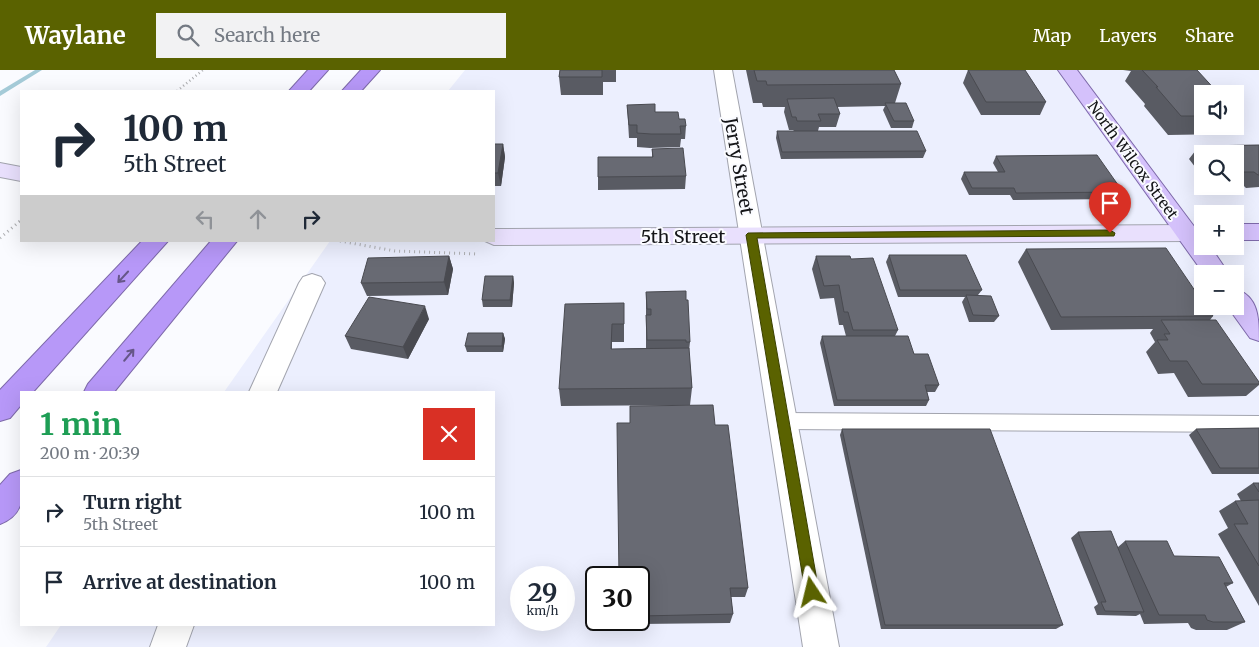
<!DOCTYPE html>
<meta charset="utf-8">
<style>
:root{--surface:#fff;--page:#f2f2f3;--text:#1f2937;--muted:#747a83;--line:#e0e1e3;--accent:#5a6200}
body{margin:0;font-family:Merriweather,serif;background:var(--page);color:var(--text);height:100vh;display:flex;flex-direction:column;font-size:19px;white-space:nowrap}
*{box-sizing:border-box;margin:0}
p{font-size:16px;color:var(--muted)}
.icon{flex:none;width:28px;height:28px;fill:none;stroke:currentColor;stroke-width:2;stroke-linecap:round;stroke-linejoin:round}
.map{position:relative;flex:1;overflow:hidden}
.drawer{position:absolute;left:20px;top:321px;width:475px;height:235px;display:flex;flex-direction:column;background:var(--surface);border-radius:0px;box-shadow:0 5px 20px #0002}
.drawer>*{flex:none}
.top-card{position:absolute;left:20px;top:20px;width:475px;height:152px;border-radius:0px;box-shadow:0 5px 20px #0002;background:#fff;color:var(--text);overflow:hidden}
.controls{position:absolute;left:1194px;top:15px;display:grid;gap:10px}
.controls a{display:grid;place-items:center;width:50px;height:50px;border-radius:0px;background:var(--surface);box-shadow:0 5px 20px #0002;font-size:25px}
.speed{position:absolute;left:510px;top:496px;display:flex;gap:10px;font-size:25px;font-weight:700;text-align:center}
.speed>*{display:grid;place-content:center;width:65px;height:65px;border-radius:50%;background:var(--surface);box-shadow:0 5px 20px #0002;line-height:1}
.speed small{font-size:12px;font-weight:400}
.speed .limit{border:2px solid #111;border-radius:8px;background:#fff;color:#111}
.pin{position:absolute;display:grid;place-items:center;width:42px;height:42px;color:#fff;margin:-51px -21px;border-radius:50% 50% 50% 0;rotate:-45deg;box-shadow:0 0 5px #0007}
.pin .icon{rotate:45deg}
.me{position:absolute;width:55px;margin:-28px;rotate:350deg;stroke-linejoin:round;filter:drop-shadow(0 0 4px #0008)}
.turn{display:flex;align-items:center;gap:18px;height:105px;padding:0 20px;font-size:22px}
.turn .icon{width:65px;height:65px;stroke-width:2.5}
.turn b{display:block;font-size:35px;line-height:42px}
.lanes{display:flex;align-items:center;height:48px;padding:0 20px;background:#0003;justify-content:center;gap:25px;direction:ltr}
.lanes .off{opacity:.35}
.round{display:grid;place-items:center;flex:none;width:52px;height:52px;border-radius:0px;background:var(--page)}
.head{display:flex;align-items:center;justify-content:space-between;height:85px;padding:0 20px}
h1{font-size:30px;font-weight:700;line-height:38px;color:#1e9e55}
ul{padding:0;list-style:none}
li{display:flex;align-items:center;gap:15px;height:70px;padding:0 20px;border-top:1px solid var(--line)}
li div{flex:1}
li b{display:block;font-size:19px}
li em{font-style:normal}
header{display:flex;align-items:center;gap:30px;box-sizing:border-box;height:70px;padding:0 25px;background:var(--accent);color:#fff}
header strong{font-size:24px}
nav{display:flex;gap:28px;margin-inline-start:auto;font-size:18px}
.search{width:350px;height:45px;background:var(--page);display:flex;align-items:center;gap:12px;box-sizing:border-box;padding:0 18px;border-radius:0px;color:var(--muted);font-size:19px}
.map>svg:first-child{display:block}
.built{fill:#eceffe;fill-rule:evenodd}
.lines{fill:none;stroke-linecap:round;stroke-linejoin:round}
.stream{fill:#a5cbd8;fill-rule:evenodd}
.lane-casing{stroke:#a2a4ae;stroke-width:2}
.street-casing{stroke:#a2a4ae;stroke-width:2}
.secondary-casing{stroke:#a2a4ae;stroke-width:2}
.primary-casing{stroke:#7e6aaa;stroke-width:2}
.highway-casing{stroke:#7e6aaa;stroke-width:2}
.path-far1{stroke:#aeafb2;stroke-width:2.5;stroke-dasharray:1 3;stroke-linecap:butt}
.path{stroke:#aeafb2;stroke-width:3;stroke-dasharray:1 4;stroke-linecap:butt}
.lane{fill:#fff;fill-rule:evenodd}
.street{fill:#fff;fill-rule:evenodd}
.secondary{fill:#e9e0fd;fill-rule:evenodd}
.primary{fill:#d4c1fb;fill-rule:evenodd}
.highway{fill:#b798f8;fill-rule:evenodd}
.wall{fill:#595b63}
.shaded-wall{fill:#494a50}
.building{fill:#686a73;stroke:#494a50}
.oneway{stroke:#665688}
.route{fill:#5a6200;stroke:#3a4000}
.labels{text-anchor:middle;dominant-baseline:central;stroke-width:4;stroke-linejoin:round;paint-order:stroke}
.far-street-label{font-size:15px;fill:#141518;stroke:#fafbff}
.street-label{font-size:18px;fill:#141518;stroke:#fafbff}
</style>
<header>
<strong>Waylane</strong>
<div class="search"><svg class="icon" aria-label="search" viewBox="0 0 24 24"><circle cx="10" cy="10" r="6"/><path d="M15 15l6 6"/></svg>Search here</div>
<nav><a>Map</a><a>Layers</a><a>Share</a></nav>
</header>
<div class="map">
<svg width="1259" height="577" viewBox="0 0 1259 577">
<rect width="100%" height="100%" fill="#fafbff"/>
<!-- built -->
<path class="built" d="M465,0H1259V577H46L61,555H494V322H224L330,171H494V21H448ZM1202,24H1235V56H1202ZM1202,84H1235V116H1202ZM1202,144H1235V176H1202ZM1202,204H1235V236H1202ZM521,508H564V550H521ZM596,508H639V550H596Z"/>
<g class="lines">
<!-- stream -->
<path class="stream" d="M35,0H42L0,26V21Z"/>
<!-- lane casing -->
<g class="lane-casing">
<path id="lane" d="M782,343L1259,346V362L782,359L775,357L773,351L775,345Z"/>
</g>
<!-- street casing -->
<g class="street-casing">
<g id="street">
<path d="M714,0H732L839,577H803Z"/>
<path d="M312,204L321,207L325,213L277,322H249L299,213L303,207Z"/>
<path d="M158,555H194L186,577H150Z"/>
</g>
</g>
<!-- secondary casing -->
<g class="secondary-casing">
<g id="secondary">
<path d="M0,93L21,97V111L0,107Z"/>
<path d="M1187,155L1195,157L1199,163L1195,169L1187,171L494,175L485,171H494V159Z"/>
</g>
</g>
<!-- primary casing -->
<g class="primary-casing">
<g id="primary">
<path d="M1058,0H1077L1202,167V176H1210L1229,204H1204Z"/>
<rect x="1235" y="154" width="24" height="16"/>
<path d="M1235,219C1259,226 1259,249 1259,271L1250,268L1227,236H1235Z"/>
</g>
</g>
<!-- highway casing -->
<g class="highway-casing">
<g id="highway">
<path d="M308,0H328L309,21H289Z"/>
<path d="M361,0H380L361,21H342Z"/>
<path d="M142,171H168L33,322H21V335L10,348L0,351V320Z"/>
<path d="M211,171H237L114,322H84L88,314Z"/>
<path d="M21,400C23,424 26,444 0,454V415L10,404Z"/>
</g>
</g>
<!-- path-far1 -->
<g class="path-far1">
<path d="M177,21L203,0"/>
<path d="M19,152L21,150"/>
</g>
<!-- path -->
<g class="path">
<path d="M0,168L20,151"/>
<path d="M340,171L395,181L478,184"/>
</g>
<!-- lane -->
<use href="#lane" class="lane"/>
<!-- street -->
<use href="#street" class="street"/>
<!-- secondary -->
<use href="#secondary" class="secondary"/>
<!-- primary -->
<use href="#primary" class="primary"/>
<!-- highway -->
<use href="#highway" class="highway"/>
</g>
<!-- wall -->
<g class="wall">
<path d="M560,0H616V12H603V25H561L559,7Z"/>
<path d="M746,0H894L901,14L895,33L914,51L912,58H891L883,40L885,36L837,37L840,44L836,57H819L818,61L926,81L923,88L781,89L776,68L777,61H794L793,60H789L784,42L785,37H763L762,33H753Z"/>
<path d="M968,0L1046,32L1040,45H981L963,13Z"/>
<path d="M1123,0H1197L1202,24V56H1233L1226,64L1168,65L1144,36L1145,34L1125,11L1131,1Z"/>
<path d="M627,35L679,49L686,56L685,69H681L680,77L650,78L637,77V68H629Z"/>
<path d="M1235,40L1241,46L1235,53Z"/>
<path d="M494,74H503L505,87L501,116H494Z"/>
<path d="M1259,75V117L1246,118L1243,115H1235V84H1202V106L1189,89L1199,76Z"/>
<path d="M652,79L686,106L685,119L598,120V107L652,87Z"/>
<path d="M996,86L1123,122L1118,129L1013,130L1010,125H969L961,109L964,102H998L993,93Z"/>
<path d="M1026,179L1213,246L1210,250L1259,312V315L1246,326L1188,327L1174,303L1158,304L1146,282L1155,272L1150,263L1153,259L1051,260L1018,192Z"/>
<path d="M889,185L982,220L978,225L999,246L994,252H969L962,232L965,227H898L886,192Z"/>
<path d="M449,186L453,199L448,225L367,226L361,213Z"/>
<path d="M816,186L851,189L898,260L895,266L914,284L939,315L935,322H927L929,330L926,336H834L820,273L822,266H846L843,255H839L834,228L820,229L812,199Z"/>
<path d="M513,206L514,213L512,237H483L482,230Z"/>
<path d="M646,222L690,272L689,281L692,318L690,335L561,336L559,319L624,233V272H612V279L646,278Z"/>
<path d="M429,249L408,289L351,279L345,266Z"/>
<path d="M503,263L505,269L503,282H467L465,276Z"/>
<path d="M715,355L748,518L745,527H731L733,544L730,553L640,554L639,508Z"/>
<path d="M1259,358V404H1212L1189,365L1196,359Z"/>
<path d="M842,359L1063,555L1056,559H881L840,365Z"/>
<path d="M1253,413H1259V536L1218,464L1228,458L1219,441L1235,431H1241L1237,424Z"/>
<path d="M1078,462L1118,477L1125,471L1174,486L1233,513L1226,517L1245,552L1227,560H1196L1191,558L1188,553L1144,554L1140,544L1136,546L1097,545L1094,537L1098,534L1071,468Z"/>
</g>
<!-- shaded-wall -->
<g class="shaded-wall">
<path d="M503,74L505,87L501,116L498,103Z"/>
<path d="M449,186L453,199L448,225L444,212Z"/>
<path d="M513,206L514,213L512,237L510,230Z"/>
<path d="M425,236L429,249L408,289L403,277Z"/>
<path d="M503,263L505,269L503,282L502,276Z"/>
</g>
<!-- building -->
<g class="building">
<path d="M560,0H602V7H559Z"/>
<path d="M754,0H894L901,14L767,15L766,11H757Z"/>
<path d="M968,0H1025L1046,32H986Z"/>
<path d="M1142,0H1197L1219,24H1202V46H1181L1156,17H1158Z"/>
<path d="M834,28L840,44H818L821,51H797L796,47H792L787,29Z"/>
<path d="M885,33H906L914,51H894Z"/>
<path d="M655,34V42H678L679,49H685L686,56H680L681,64H651L637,63V55H629L627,35Z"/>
<path d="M1235,40L1241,46H1235Z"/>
<path d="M777,61H917L926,81L782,82Z"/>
<path d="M494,74H503L498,103H494Z"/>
<path d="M1259,75V105H1258L1254,102H1235V84H1205L1199,76Z"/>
<path d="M683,78L686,106L598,107V87H653L652,79Z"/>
<path d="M1097,85L1123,122L1016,123L1014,118H972L964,102H1005L996,86Z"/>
<path d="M1166,178L1202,231V236H1206L1213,246L1061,247L1026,179Z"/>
<path d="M889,185H966L982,220H900Z"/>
<path d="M449,186L444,212L361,213L368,188Z"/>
<path d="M816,186H850L851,189L873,188L898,260H853L848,242H844L839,215L824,216Z"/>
<path d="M485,206H513L510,230H482Z"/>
<path d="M686,221V230H688L690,272H686V270H647L646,245H651V239H647L646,222Z"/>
<path d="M966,225L991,226L999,246L973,245Z"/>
<path d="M369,227L425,236L403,277L345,266Z"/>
<path d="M624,233V254H612L611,279L689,278L692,318L559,319L565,234Z"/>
<path d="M1161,250H1216L1259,312V314H1202L1187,291H1170L1157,270H1168L1164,264H1170Z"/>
<path d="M468,263H503L502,276H465Z"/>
<path d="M822,266H908L914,284H928L939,315H925L929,330H837Z"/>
<path d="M713,335L715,355H728L748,518H730L733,544L640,546L639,508H619L617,353H630V336Z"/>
<path d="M1259,358V398H1220L1196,359Z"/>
<path d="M842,359H990L1063,555H885Z"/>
<path d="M1253,413H1259V422Z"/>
<path d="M1259,430V496L1234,454H1248L1235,431Z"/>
<path d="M1111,461L1144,542L1105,541L1101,532H1106L1078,462Z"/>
<path d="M1125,471H1167L1174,486L1219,487L1233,513H1224L1245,552H1213L1207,550L1205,545H1159Z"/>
</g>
<!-- one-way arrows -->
<defs><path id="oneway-shaft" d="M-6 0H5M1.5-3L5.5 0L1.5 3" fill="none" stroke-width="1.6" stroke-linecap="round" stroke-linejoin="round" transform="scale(1.25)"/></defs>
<g class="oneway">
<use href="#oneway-shaft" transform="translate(123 207) rotate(133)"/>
<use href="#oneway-shaft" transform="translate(129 285) rotate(-50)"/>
</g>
<!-- route -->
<path class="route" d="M1110,160L1115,163L1114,166L757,168L819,522L817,527L812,529L806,527L746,165L748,163Z"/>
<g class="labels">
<!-- far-street labels -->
<g class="far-street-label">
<text transform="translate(1133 90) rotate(54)">North Wilcox Street</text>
</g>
<!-- street labels -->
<g class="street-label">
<text transform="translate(739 96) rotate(80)">Jerry Street</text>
<text x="683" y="166">5th Street</text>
</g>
</g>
</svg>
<div class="controls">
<a><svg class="icon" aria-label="sound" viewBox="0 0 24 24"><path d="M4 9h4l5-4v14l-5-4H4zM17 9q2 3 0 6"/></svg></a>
<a><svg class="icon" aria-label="search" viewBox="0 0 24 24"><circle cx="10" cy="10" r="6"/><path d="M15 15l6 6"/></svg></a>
<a>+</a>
<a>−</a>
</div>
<div class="speed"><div>29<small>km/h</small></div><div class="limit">30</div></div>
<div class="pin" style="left:1110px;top:163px;background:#d93025"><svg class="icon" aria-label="arrive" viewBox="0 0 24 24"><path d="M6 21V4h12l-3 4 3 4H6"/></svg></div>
<svg class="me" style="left:812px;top:522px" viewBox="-20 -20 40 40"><path d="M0-17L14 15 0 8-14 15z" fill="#5a6200" stroke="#fff" stroke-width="4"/></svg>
<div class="top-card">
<div class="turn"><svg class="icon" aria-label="right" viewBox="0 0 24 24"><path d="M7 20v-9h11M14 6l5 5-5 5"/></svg><div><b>100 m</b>5th Street</div></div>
<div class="lanes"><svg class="icon off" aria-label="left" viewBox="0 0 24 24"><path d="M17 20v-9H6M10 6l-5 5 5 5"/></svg><svg class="icon off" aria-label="ahead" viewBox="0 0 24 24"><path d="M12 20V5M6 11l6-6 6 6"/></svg><svg class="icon" aria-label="right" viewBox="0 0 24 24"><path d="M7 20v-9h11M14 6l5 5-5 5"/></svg></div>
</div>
<section class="drawer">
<div class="head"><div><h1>1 min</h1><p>200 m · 20:39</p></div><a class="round" style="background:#d93025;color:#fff"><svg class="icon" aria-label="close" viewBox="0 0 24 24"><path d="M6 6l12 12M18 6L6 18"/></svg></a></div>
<ul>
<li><svg class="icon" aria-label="right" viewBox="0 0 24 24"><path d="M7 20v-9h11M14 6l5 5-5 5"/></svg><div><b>Turn right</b><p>5th Street</p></div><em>100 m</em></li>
<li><svg class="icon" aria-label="arrive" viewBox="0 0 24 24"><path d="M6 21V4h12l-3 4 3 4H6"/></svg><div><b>Arrive at destination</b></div><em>100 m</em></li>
</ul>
</section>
</div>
